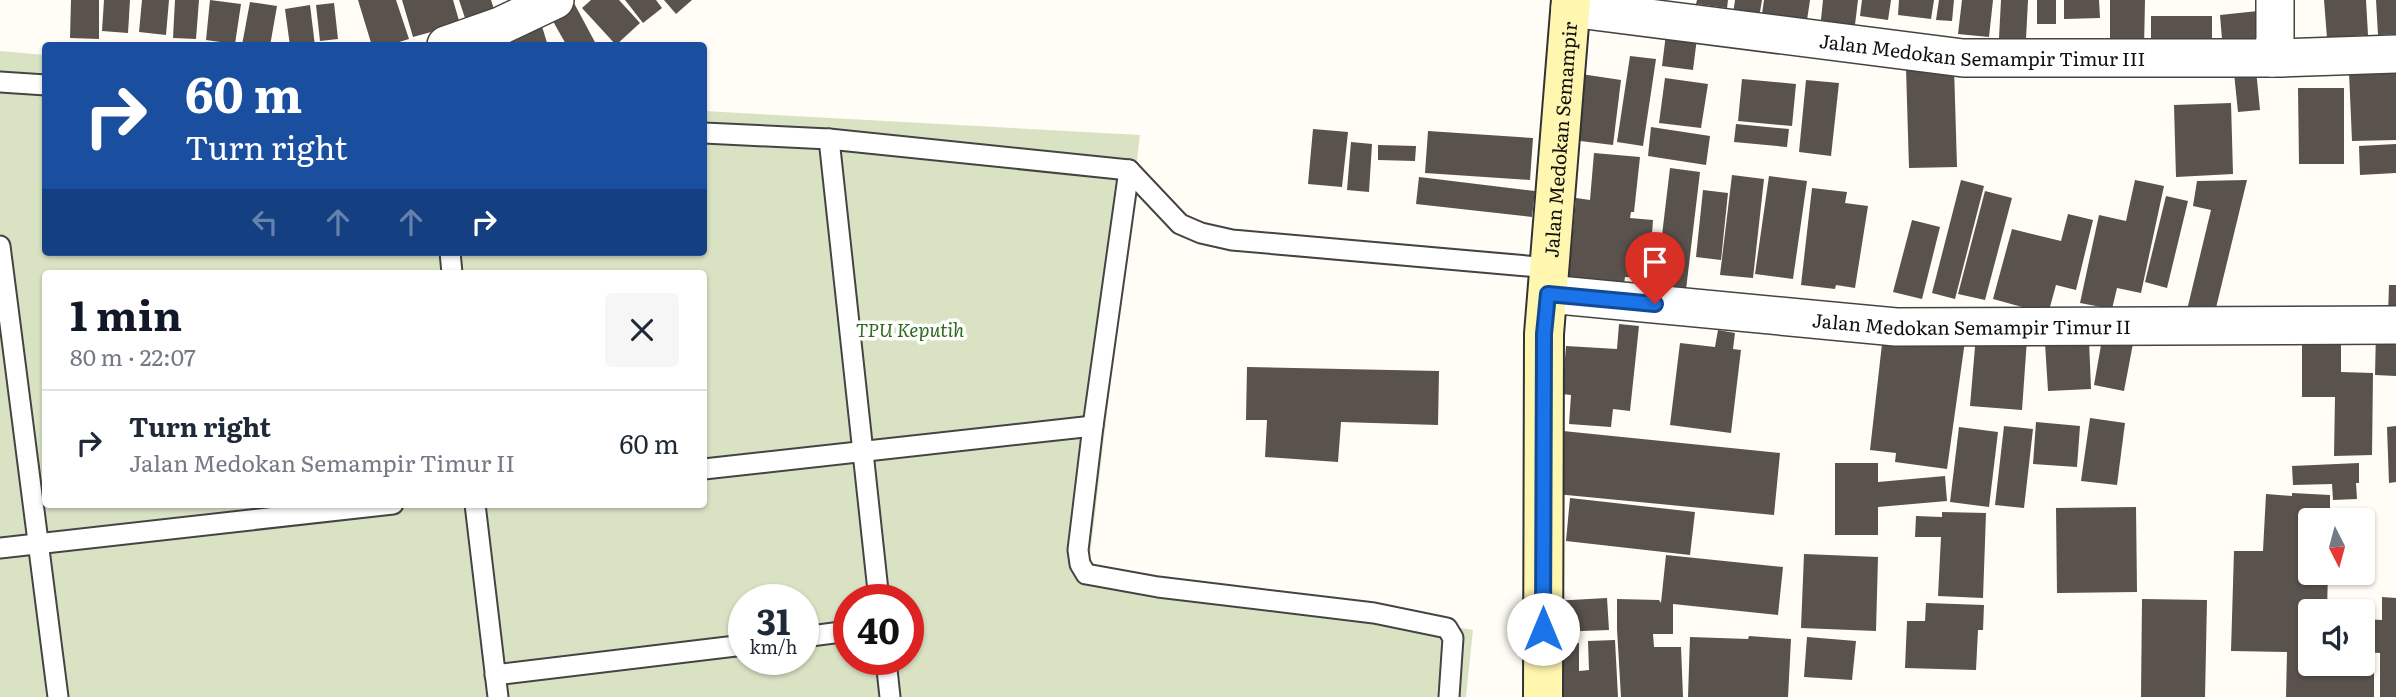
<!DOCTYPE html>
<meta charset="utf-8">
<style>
:root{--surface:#fff;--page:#f6f6f7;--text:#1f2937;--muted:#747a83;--line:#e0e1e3;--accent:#111827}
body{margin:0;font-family:Literata,serif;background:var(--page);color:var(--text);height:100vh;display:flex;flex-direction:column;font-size:26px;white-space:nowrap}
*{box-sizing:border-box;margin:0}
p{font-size:23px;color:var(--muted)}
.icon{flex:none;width:38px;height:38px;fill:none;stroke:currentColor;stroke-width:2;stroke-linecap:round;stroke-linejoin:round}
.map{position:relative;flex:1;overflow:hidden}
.panel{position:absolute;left:42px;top:270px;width:665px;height:238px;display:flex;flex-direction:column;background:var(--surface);border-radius:7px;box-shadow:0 2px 5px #0004}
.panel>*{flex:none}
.banner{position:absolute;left:42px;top:42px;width:665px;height:214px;border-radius:7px;box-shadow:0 2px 5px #0004;background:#1a4fa0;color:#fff;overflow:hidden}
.needle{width:46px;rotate:174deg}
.fabs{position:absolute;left:2298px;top:508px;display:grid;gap:14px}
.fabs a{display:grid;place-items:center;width:77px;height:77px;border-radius:7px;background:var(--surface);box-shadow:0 2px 5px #0004;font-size:35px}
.speed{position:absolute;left:728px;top:584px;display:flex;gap:14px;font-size:35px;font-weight:700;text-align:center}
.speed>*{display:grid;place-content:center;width:91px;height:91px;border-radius:50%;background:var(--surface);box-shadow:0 2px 5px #0004;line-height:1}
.speed small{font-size:18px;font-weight:400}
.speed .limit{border:10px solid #d22;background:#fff;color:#111}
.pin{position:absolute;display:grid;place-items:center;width:60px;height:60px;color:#fff;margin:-72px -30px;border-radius:50% 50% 50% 0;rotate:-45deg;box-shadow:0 0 7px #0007}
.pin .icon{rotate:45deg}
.me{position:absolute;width:77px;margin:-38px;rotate:0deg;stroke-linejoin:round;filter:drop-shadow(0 0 5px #0008)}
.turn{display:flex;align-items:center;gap:24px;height:147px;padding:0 28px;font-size:32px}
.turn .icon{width:91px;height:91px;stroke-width:2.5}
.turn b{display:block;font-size:49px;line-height:60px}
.lanes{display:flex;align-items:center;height:66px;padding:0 28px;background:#0003;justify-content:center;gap:35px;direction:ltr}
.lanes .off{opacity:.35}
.round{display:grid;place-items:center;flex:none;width:74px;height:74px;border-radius:7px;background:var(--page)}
.summary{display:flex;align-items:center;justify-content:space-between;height:119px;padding:0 28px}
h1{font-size:42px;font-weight:700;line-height:52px;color:var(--accent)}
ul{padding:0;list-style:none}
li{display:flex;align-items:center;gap:21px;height:105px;padding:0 28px;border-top:2px solid var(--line)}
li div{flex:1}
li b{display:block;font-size:26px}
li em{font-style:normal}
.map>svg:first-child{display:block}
.cemetery{fill:#d9e3c4;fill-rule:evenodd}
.building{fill:#5a524d}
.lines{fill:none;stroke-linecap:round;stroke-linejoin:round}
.lane-casing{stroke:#444;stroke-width:23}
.street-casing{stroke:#444;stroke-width:40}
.secondary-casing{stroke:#333;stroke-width:42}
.lane{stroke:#fff;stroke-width:19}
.street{stroke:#fff;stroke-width:37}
.secondary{stroke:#fff6b0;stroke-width:38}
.route-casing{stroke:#114b97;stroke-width:18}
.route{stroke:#1a73e8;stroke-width:12}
.labels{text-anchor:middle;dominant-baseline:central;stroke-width:7;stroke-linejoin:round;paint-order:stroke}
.street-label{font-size:19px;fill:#111;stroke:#fff}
.park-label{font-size:19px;font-style:italic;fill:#2f6b1f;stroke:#fff}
</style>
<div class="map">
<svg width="2396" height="697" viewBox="0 0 2396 697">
<rect width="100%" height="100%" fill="#fffdf5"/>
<!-- cemetery -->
<path class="cemetery" d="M0,51L45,55L46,252H704V111L1140,135L1089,564L1473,630L1466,697H0ZM46,273H704V504H46ZM744,600H803V660H744ZM849,600H908V660H849Z"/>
<!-- building -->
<g class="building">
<path d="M71,0H99V39L70,38Z"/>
<path d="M104,0H130L128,33L102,31Z"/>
<path d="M142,0H169L166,35L139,32Z"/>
<path d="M175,0H199L196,39L173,38Z"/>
<path d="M210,0L241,4L235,44L206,40Z"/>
<path d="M358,0H396L409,39L386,46H372Z"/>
<path d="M402,0H453L460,24L413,37Z"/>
<path d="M459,0H491L494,9L465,18Z"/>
<path d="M591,0H619L640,23L616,45L582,8Z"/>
<path d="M625,0H656L662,8L643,23Z"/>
<path d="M664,0H692L676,14Z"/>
<path d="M1697,0H1728L1727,8L1696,4Z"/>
<path d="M1735,0H1762L1759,18L1733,15Z"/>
<path d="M1764,0H1810L1806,27L1761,21Z"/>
<path d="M1823,0H1858L1854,33L1820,29Z"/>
<path d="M1862,0H1891L1888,20L1860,16Z"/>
<path d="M1899,0H1934L1931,19L1898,15Z"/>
<path d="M1939,0H1954L1952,21L1936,20Z"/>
<path d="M1962,0H1993L1989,37L1958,34Z"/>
<path d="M2001,0H2028L2026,39L1999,38Z"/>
<rect x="2037" y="0" width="19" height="24"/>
<path d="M2064,0H2099L2100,18L2064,19Z"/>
<path d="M2110,0H2145L2144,48L2110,47Z"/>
<path d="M2324,0H2366L2368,35L2327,38Z"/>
<path d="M2376,0H2396V34L2378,35Z"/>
<path d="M250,2L277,6L270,46L242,45Z"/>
<path d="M334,3L338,39L320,41L316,5Z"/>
<path d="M574,3L597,46H567L550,16Z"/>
<path d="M310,5L315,46H290L285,9Z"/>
<path d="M2258,11L2261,48L2223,51L2220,15Z"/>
<rect x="2151" y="16" width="61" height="30"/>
<path d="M541,23L548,46H484Z"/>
<path d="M1666,34L1697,38L1693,70L1662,66Z"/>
<path d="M1630,56L1656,59L1643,146L1617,142Z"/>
<path d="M1954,67L1957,167L1909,168L1906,68Z"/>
<path d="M2256,70L2260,110L2238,112L2234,73Z"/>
<path d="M2396,70V140L2352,141L2349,72Z"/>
<path d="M1581,74L1621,80L1613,145L1572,140Z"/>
<path d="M1665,78L1708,84L1701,128L1659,123Z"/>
<path d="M1742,79L1796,84L1792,126L1738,121Z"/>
<path d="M1806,80L1839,83L1831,156L1799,152Z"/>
<path d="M2298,88H2344V164H2299Z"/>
<path d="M2231,103L2233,174L2176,177L2174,105Z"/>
<path d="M1736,124L1789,129L1787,147L1734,142Z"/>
<path d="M1651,127L1710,136L1706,165L1648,156Z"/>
<path d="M1313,129L1348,132L1342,187L1308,184Z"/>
<path d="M1428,131L1533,138L1530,180L1425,173Z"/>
<path d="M1351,142L1372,144L1369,192L1347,190Z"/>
<path d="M2396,144V173L2360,175L2359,146Z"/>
<path d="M1378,145L1416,146L1415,161L1378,160Z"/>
<path d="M1594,153L1640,157L1634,212H1631L1630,218L1653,220L1649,278L1625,277L1623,292L1568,287L1576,198L1590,200Z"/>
<path d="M1670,168L1700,172L1685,298L1655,294Z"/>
<path d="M1732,175L1764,179L1753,278L1720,275Z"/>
<path d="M1769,176L1807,181L1793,279L1755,274Z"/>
<path d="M1419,177L1535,191L1532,217L1416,204Z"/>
<path d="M1961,180L1984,186L1955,299L1932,293Z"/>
<path d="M2135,180L2164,186L2141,293L2117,288L2112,309L2080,303L2099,215L2126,221Z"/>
<path d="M2247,180L2214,316L2187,310L2211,210L2193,206L2197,181Z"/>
<path d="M1812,188L1847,192L1845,203L1868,206L1855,288L1836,285L1835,289L1801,285Z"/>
<path d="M1703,190L1728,193L1721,260L1696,257Z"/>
<path d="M1985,191L2012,198L1985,300L1958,294Z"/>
<path d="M2166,196L2188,201L2167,288L2145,282Z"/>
<path d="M2068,214L2093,220L2076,290L2056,285L2048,314L1993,299L2012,229L2061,241Z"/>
<path d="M1912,220L1940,227L1922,299L1893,292Z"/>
<path d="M2389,285H2396V315H2388Z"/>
<path d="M1619,324L1639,326L1630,411L1613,409L1611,427L1569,424L1571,395L1562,394L1566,346L1617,349Z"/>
<path d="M2104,328L2135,333L2124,391L2094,385Z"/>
<path d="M1718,330L1735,333L1733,349L1741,350L1731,433L1670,425L1680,343L1715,347Z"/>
<path d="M2376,332H2396V376L2375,375Z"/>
<path d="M2302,333H2341V372L2373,373L2372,455L2334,456L2335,397H2302Z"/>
<path d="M1883,335L1965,341L1947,469L1895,462L1896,453L1870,450Z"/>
<path d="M1976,335L2027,339L2022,410L1970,406Z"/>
<path d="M2089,340L2091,389L2048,391L2045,343Z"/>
<path d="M1247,367L1439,371L1438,425L1341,422L1338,462L1265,457L1267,420H1246Z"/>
<path d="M2090,418L2125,423L2117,485L2081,481Z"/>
<path d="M2036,422L2080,426L2077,467L2033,464Z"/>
<path d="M2004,426L2033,429L2024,508L1995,505Z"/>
<path d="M2396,426V482L2389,483L2387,427Z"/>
<path d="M1959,427L1998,432L1989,507L1950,502Z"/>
<path d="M1563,431L1780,453L1774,515L1556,494Z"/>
<path d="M1835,463H1878V482L1945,476L1947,501L1878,507V535H1835Z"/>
<path d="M2359,463V483H2356L2357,499L2333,500L2332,484L2293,485L2292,466Z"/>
<path d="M2292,493L2330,495V520H2310V572H2328L2327,611H2310V663H2374V697H2286L2287,652L2231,651L2234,551H2263L2266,494L2292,496Z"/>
<path d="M1570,498L1695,512L1690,555L1566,541Z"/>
<path d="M2136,507L2137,592L2057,593L2056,508Z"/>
<path d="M1942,512L1986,513L1983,598L1938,596L1941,537H1915L1916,516L1942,517Z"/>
<path d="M1804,554L1878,557L1876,631L1801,628Z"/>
<path d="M1666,555L1783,567L1778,615L1673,604V634H1653L1654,647H1681L1683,697H1621L1617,629V599L1659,600L1661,603Z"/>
<path d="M2382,597L2396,598V697H2380V653L2362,652V619L2382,620Z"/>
<path d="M1607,598L1609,630L1555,632L1553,601Z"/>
<path d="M2142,599L2207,600L2205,697H2141Z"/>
<path d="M1926,603L1984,605L1983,630H1978L1976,670L1905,668L1907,621H1925Z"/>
<path d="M1749,636L1791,639L1788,697H1688L1690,637L1748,639Z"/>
<path d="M1807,637L1856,641L1852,680L1804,677Z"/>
<path d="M1615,640L1618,697H1556L1554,643H1579V671L1589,670L1588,641Z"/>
</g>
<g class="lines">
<!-- lane casing -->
<g class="lane-casing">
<g id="lane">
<path d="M0,82L46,85"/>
<path d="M704,133L829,139L1129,170L1180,224L1201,233L1232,240L1550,268"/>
<path d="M829,139L879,600"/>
<path d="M1129,170L1093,426L1078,550L1080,564L1086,574L1158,587L1374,613L1447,628L1453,638L1449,697"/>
<path d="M0,246L58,697"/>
<path d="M450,252L452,273"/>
<path d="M704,469L1093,426"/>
<path d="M475,504L498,697"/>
<path d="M0,548L393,504"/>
<path d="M803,637L849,631"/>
<path d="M886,660L890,697"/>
<path d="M495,675L744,645"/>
</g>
</g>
<!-- street casing -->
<g class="street-casing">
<g id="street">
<path id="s1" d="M1570,8L1963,58H2282L2396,54"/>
<path d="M446,45L500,26L555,0"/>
<path d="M2272,58L2275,39V0"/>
<path id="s2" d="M1548,294L1896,327L2396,325"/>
</g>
</g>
<!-- secondary casing -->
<g class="secondary-casing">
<g id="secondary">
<path id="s3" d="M1543,697L1544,334L1571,0"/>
</g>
</g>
<!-- lane -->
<use href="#lane" class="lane"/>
<!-- street -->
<use href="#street" class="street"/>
<!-- secondary -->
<use href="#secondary" class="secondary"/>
</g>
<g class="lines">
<!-- route casing -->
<g class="route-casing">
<path id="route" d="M1543,629L1544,334L1548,294L1655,304"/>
</g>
<!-- route -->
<use href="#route" class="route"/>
</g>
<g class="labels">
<!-- street labels -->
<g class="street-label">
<text stroke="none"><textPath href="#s1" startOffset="415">Jalan Medokan Semampir Timur III</textPath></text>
<text stroke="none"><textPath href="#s3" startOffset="558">Jalan Medokan Semampir</textPath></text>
<text stroke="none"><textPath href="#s2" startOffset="425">Jalan Medokan Semampir Timur II</textPath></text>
</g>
<!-- park labels -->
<g class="park-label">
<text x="910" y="329">TPU Keputih</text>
</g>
</g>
</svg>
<div class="fabs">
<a><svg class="needle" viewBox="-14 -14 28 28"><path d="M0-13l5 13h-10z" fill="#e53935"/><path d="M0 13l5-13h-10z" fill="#747a83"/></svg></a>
<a><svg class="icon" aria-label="sound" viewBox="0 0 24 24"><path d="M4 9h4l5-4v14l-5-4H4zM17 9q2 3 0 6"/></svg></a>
</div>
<div class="speed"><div>31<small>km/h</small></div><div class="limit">40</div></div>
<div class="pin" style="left:1655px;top:304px;background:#d93025"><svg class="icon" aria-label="arrive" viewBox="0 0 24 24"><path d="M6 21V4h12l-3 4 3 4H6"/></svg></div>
<svg class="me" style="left:1543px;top:629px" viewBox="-20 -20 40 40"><circle r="19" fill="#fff"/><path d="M0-13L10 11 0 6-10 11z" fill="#1a73e8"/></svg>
<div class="banner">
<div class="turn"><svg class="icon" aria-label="right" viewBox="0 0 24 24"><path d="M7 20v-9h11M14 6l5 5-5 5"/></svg><div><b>60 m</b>Turn right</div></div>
<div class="lanes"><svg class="icon off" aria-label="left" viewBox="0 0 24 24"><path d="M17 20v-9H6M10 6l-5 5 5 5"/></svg><svg class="icon off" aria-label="ahead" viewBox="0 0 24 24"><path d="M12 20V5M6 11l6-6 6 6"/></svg><svg class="icon off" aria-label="ahead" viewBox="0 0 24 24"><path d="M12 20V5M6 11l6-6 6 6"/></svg><svg class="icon" aria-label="right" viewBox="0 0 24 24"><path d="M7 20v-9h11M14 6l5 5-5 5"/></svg></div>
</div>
<section class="panel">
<div class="summary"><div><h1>1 min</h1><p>80 m · 22:07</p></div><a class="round"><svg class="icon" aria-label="close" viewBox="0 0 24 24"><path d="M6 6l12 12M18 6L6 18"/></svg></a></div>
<ul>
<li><svg class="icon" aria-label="right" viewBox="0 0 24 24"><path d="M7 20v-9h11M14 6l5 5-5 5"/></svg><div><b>Turn right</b><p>Jalan Medokan Semampir Timur II</p></div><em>60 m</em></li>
</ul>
</section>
</div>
